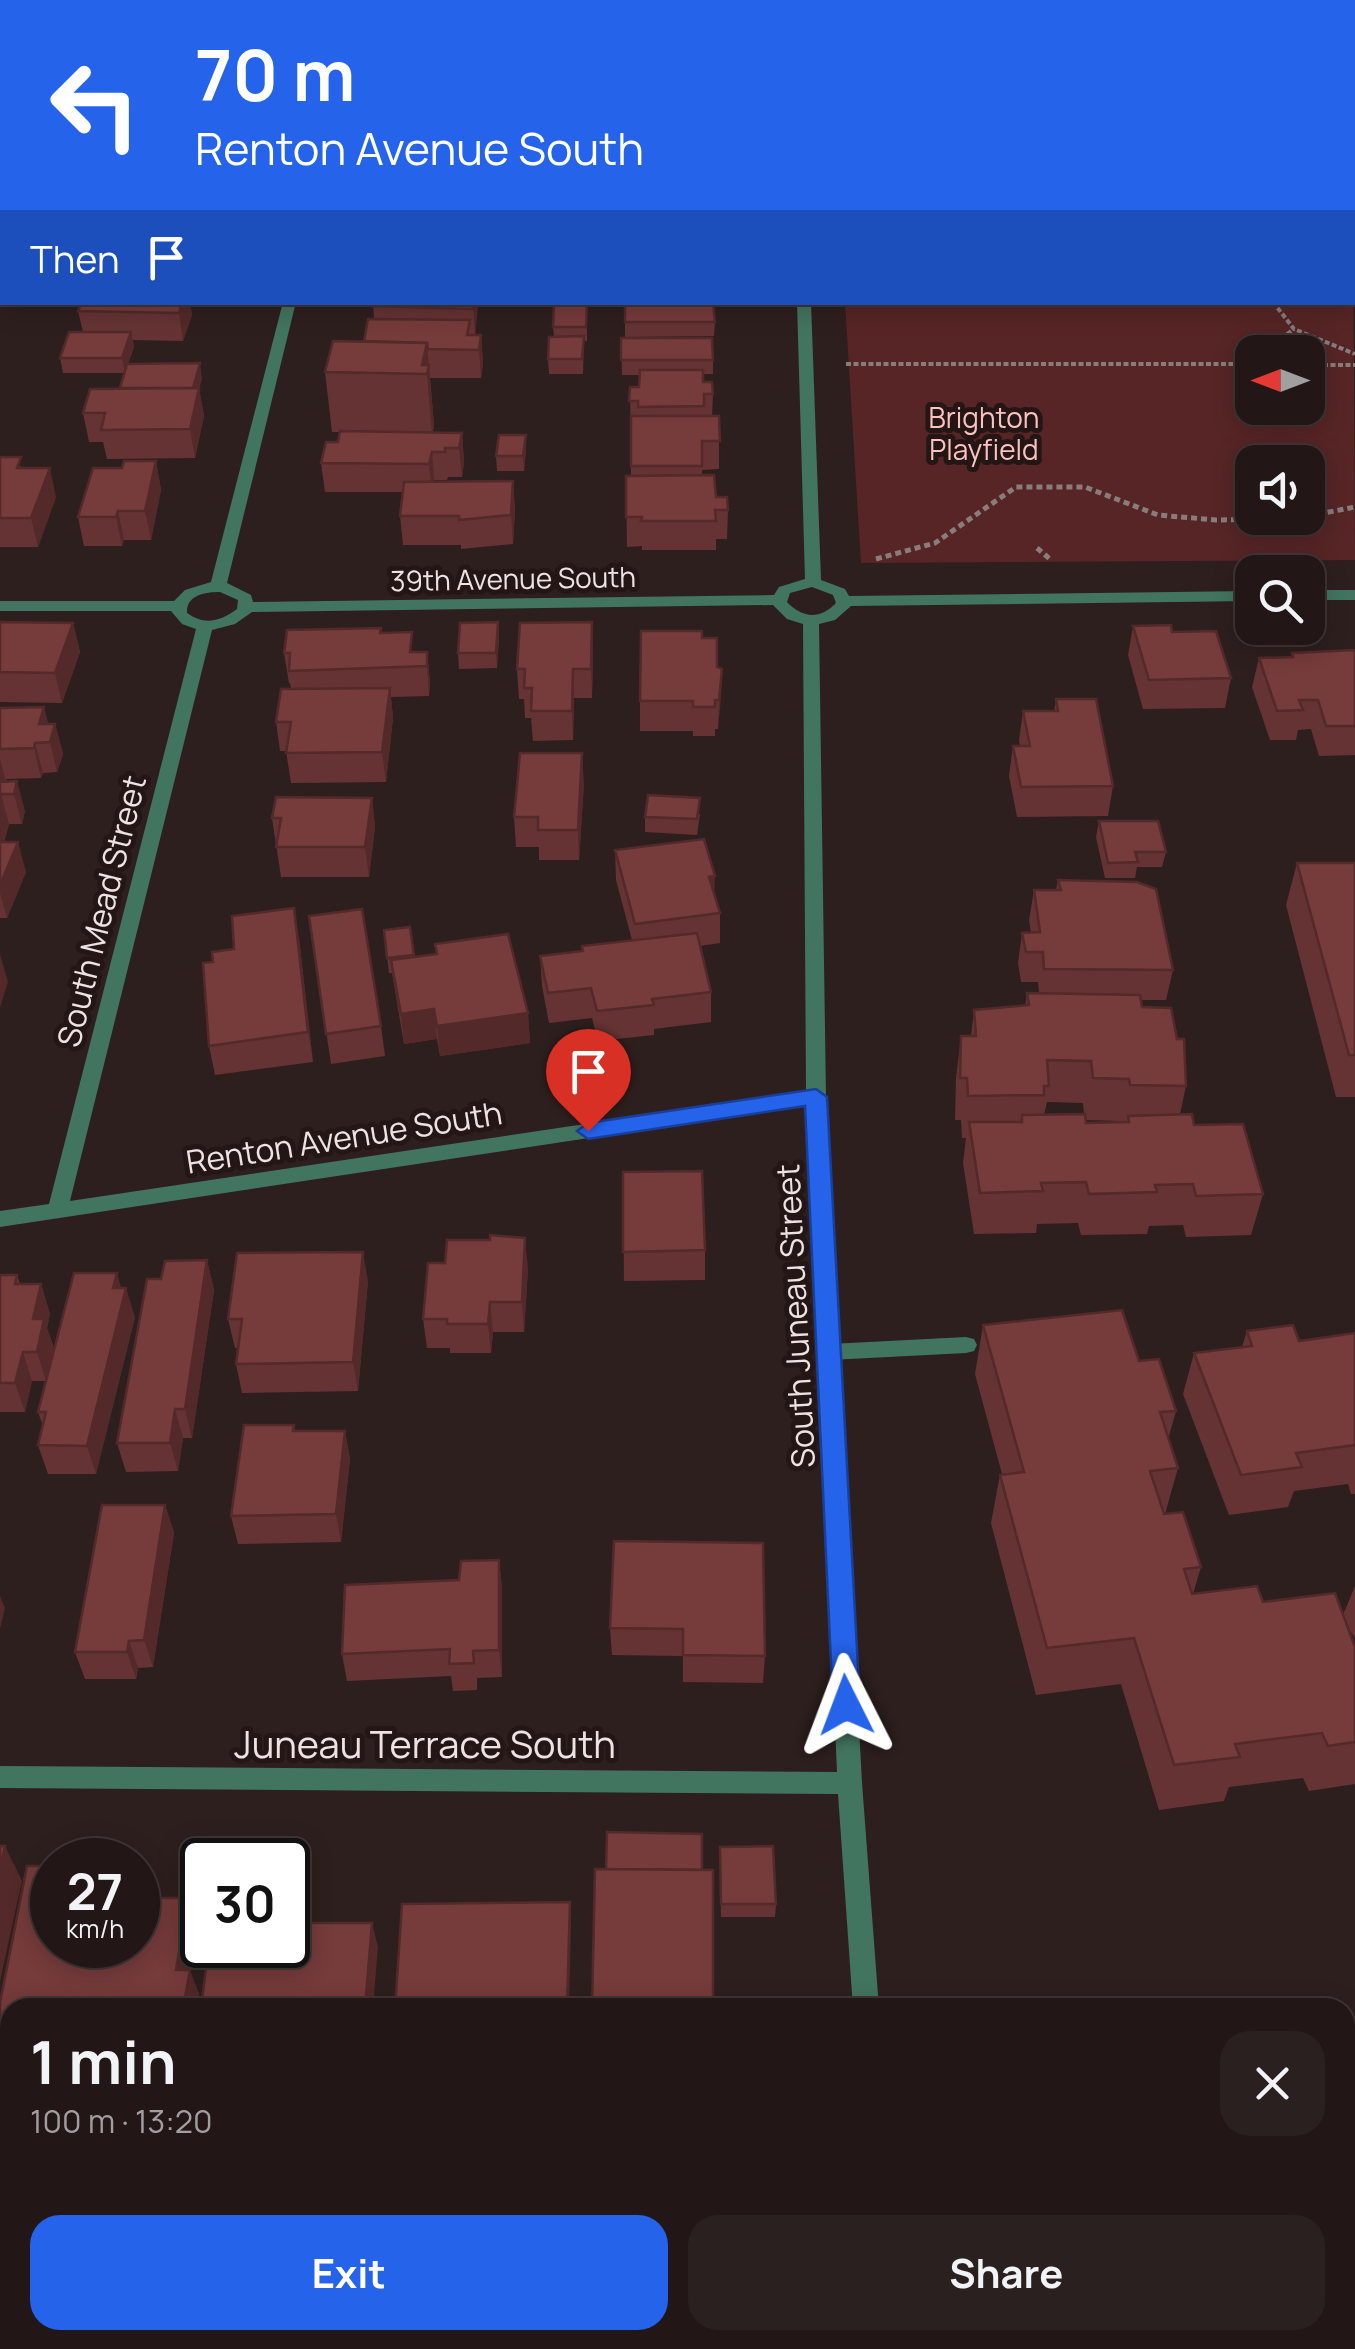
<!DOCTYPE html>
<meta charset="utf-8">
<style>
:root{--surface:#221716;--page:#2a201f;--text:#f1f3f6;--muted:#a29fa1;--line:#3f3635;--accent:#2563eb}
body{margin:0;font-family:Manrope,sans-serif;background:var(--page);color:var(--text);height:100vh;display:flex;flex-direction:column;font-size:38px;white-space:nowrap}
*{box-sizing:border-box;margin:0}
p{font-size:32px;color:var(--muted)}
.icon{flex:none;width:55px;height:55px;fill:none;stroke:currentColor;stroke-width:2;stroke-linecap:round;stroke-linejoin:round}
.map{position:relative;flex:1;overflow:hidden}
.drawer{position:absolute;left:0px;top:1998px;width:1355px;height:352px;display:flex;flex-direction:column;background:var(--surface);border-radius:30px 30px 0 0;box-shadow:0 5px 25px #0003,0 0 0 2px var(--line)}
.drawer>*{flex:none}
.guide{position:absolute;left:0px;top:0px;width:1355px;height:305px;box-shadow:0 5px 25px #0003,0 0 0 2px var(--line);background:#2563eb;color:#fff;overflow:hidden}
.needle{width:65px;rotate:270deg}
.controls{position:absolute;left:1235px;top:335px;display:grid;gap:20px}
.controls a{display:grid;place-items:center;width:90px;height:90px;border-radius:20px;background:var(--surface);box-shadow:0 5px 25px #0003,0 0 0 2px var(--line);font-size:50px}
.speed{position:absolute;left:30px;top:1838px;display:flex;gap:20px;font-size:50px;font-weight:700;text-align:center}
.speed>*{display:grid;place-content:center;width:130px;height:130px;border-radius:50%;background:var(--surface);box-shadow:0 5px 25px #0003,0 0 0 2px var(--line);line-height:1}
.speed small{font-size:25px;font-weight:400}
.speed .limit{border:5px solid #111;border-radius:15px;background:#fff;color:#111}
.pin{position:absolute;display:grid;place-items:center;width:85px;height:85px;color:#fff;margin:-102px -42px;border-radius:50% 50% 50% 0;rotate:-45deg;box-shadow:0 0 10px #0007}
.pin .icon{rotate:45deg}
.me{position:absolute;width:110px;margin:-55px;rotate:357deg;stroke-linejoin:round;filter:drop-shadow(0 0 8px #0008)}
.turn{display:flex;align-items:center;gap:35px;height:210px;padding:0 30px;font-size:45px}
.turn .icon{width:130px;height:130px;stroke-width:2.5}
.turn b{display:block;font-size:70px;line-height:85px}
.then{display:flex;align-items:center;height:95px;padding:0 30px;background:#0003;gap:20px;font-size:38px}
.round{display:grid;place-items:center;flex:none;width:105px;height:105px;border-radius:30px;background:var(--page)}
.headline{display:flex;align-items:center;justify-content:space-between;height:170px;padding:0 30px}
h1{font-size:60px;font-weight:700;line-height:75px}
.primary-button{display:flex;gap:20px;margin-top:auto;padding:20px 30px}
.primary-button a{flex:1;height:115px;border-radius:30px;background:var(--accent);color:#fff;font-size:40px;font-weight:700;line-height:115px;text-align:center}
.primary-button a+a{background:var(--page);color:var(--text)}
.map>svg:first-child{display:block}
.green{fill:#572526;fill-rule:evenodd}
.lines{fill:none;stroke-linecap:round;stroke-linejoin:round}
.path-far1{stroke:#897d7c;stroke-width:4;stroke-dasharray:5 2.5;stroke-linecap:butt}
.path{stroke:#897d7c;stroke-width:5;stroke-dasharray:6 4;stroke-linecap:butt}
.service{fill:#427560;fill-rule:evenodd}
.minor{fill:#427560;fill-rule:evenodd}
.wall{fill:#653333;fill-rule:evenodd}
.shaded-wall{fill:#532929}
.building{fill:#763b3b;stroke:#532929;stroke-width:2.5}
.route{fill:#2563eb;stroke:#184099;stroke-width:2.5}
.labels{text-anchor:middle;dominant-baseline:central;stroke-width:10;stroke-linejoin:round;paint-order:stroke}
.far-park-label{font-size:28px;fill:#fcc2bf;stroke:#231615}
.far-street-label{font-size:28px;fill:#ede3e2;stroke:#231615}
.street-label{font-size:32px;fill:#ede3e2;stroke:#231615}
.near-street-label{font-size:38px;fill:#ede3e2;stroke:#231615}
</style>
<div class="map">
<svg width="1355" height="2349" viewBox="0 0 1355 2349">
<rect width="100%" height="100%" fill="#2d1f1e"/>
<!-- green -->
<path class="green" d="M1352,29L1355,560L861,563L845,303L1352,302ZM1252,352H1308V408H1252ZM1252,462H1308V518H1252Z"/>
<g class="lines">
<!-- path-far1 -->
<g class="path-far1">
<path d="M1352,147L1355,144"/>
<path d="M1352,212L1355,218"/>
<path d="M1273,302L1294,329L1355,354"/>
<path d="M1263,352L1294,329"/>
<path d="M846,364H1252"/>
<path d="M1308,365H1355"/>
</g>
<!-- path -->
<g class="path">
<path d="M1308,516L1355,507"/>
<path d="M1037,548L1051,560"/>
<path d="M876,559L935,543L1016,487H1085L1158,515L1216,520L1299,518"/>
</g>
<!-- service -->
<g class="service">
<rect x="574" y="0" width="10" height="2"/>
<path d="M1012,0H1022L1023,2H1013Z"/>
<path d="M966,1337L974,1339L977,1345L974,1351L966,1353L830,1360L822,1358L819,1352L822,1346L830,1344Z"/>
</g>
<!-- minor -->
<g class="minor">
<path d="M801,0H816L817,2H803Z"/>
<path d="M1229,0H1239L1240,2H1230Z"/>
<rect x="1352" y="6" width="3" height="7"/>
<path d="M283,302H296L227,583L251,595L253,602L774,595L779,587L805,579L797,302H811L821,580L845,589L849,596L1252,591V601L851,606L835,620L819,624L826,1097L862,1783L879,2008H853L838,1794L0,1788V1766L837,1772L807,1105L0,1227V1211L49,1204L196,629L182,624L171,611H0V601H174L185,590L211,582ZM812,587L833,595L836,603C820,620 802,618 787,602L790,593ZM220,592L238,600L237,609C221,621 205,626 187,613C186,595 205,592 220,592ZM773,605L787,619L803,624L806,1091L70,1201L212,630L235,624L252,612Z"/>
<rect x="1308" y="590" width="47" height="10"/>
<rect x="0" y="2283" width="10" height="28"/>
<rect x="1345" y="2285" width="10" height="28"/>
<path d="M838,2340H881L882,2343L883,2340H925L921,2349H842Z"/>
</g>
</g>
<!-- wall -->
<g class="wall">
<path d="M2,23V51H0V26Z"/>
<path d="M0,52H2V162L0,161Z"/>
<path d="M82,302H190L192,315L183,341L133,340L134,347L128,364L202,378L199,388L204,416L195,458L107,459L103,442H89L83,413L120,388L124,373H63L60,358L83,332L78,311Z"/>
<path d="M373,302H485L477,304L475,335H481L483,363L481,378H430L434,425L433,432L462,433L464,462L462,477H448L447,480H434V482L513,481L515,510L513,544L461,549V545H403L400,516L403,492H325L321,463L338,442L340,432H332L325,372L364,341L374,319Z"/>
<path d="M625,302L715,322L714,336L625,337Z"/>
<path d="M587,304V341H584L583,374H549L548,359L554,336L553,327Z"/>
<path d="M621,338L713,360V374H703V382L713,394L712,416H719V469L702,470V475L716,497L728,510L727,539H716V550H642V546L627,547L626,476H631L630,387H639L640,375H622Z"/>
<path d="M526,450L524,471H497L496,456Z"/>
<path d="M0,457L24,468L56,497L38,547H0Z"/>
<path d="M156,461L161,490L151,540H124L122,546H84L78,517Z"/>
<path d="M0,622L73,623L80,652L62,703L0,702Z"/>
<path d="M498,622L499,638L497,668L459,669L458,653Z"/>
<path d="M1133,626L1172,632L1231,678L1225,708L1143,709L1128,655Z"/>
<path d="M381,628V633L414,652H427L430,682L429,696L391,697L393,718L386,782L291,783L286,751H280L276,722L291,689L290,683H289L284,653Z"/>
<path d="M702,638L717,667L722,669L718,729H715V736H693V731H640V701Z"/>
<path d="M1355,650V755L1319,756L1311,729L1298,730L1296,740H1270L1252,687L1259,658L1291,657L1292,653Z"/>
<path d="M593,652L592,698H574L573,740L533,741L531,718H525L524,699H519L517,669Z"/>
<path d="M1056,699L1113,786L1108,816L1017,817L1009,776L1013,746H1020L1019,740L1023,711H1054Z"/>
<path d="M0,708L48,724H55L63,754L57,772L43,773L41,778L6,779L25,811L22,824H9L4,842L26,872L7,918H0Z"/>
<path d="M584,783L579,860H539V847H516L514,817Z"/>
<path d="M372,798L375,827L369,877H281L272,818Z"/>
<path d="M700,814L697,835L645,832V817Z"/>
<path d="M1099,821L1166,852L1162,867H1137L1135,878H1105L1096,837Z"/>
<path d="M615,850L714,895L720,913V943L700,946L711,992V1022L654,1029V1035L598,1041L592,1018L549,1023L542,986L540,956L582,951L632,940L616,880Z"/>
<path d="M1297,863H1355V1097H1336L1286,905Z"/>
<path d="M1058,880L1173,970L1166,1000H1141L1142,1007L1186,1086L1180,1114L1194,1125L1263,1194L1251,1235L1186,1237L1183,1225L1149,1226L1147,1234L1081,1235L1078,1223L1037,1224L1036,1233L974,1234L963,1163L966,1138H962L961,1120H955L956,1078L961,1036H971L974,1010L1025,1006L1027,993H1039L1038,982H1021L1018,963L1022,933H1031L1029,920L1034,890H1056ZM1047,1102L1083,1103L1084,1114L1044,1115ZM1086,1120L1120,1121V1122L1086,1123Z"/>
<path d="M309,916L381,1026L385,1056L331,1064Z"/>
<path d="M384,930L414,955V957L436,954L435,944L528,1013L530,1043L440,1056L437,1039L404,1044L392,973H389Z"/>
<path d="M299,938L313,1062L215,1075L209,1046L213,962L234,949Z"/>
<path d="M623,1172L705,1250V1280L624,1281Z"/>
<path d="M207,1260L214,1290L192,1438H183L178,1471L126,1472L117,1443L161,1279Z"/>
<path d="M528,1268L524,1332H493L491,1353H450V1348H427L423,1319Z"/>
<path d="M0,1275H17L20,1284H41L50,1314L47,1328L54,1348L47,1377L121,1288L135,1317L96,1474H48L38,1445L43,1426L38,1412L46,1381H32L25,1412H0Z"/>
<path d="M368,1281L358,1391L242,1393L236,1364L238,1348H235L228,1319Z"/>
<path d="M983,1325L1139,1361L1176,1411L1168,1440L1178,1468L1165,1514L1201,1567L1193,1594L1263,1602L1343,1615L1355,1586V1638L1348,1628L1355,1647V1784L1309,1791L1303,1778L1229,1787L1224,1801L1159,1810L1121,1684L1036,1695L991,1523L1000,1475L1002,1474L975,1374Z"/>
<path d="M1247,1331L1299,1341L1355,1333V1494H1351L1348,1484L1294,1491L1288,1507L1229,1515L1183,1394L1194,1353L1242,1347Z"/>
<path d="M294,1425L295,1431H345L350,1459L341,1542L238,1544L231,1516Z"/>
<path d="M165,1505L174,1533L153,1667L138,1668L136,1679H85L75,1652Z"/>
<path d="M614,1541L765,1656L763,1683L683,1682V1656L612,1655L610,1628Z"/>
<path d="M499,1560L502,1588V1677L477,1678V1690L453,1691L451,1676L347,1681L342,1654L459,1580Z"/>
<path d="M720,1847L776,1904L775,1917H721Z"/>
<path d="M188,1898L197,1923L189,1970L199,1994L197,2008H10V2041L0,2022V2003L52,1945Z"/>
</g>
<!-- shaded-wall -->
<g class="shaded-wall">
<path d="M0,236L2,247V268L0,274Z"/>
<path d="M182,302H190L192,315L183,341L179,313Z"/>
<path d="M473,302H477L478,307L475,336Z"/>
<path d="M131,332L134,347L125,373L122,358Z"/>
<path d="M481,335L483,363L481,378L479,350Z"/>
<path d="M427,343L434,425L432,434L427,374L422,365Z"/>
<path d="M200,363L202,378L199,388L204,416L195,458L190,429L192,393Z"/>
<path d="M462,433L464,462L462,477L459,448Z"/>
<path d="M526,435V450L524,471L523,456Z"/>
<path d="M432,452L434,480L432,493L429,464Z"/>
<path d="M156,461L161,490L151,540L145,511Z"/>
<path d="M50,468L56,497L38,547L31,518Z"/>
<path d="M513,481L515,510L513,544L511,515Z"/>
<path d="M118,511L124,540L122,546L116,517Z"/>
<path d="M498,622L499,638L497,668L496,653Z"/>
<path d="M592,622L593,652L592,698L591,669Z"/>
<path d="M73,623L80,652L62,703L55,673Z"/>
<path d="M427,652L430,682L429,696L427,666Z"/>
<path d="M573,669L574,698L573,740L572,711Z"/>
<path d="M722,669L721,698L718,729L719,700Z"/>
<path d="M390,688L393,718L386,782L382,752Z"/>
<path d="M44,707L52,737L55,724L63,754L57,772L50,742L39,724Z"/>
<path d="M35,743L43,773L41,778L34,748Z"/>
<path d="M582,753L584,783L579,860L578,830Z"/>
<path d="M0,759L8,789L1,794L9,824L0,859Z"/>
<path d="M17,781L25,811L22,824L14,794Z"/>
<path d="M372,798L375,827L369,877L365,847Z"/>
<path d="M18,842L26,872L7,918L0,893V885Z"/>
<path d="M715,876L714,906L709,877Z"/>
<path d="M294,908L299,938L313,1062L308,1032Z"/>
<path d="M0,954L8,982L0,1008Z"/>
<path d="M434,1009L437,1039L404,1044L401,1014Z"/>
<path d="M528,1013L530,1043L440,1056L437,1026Z"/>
<path d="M525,1238L528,1268L524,1332L522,1302Z"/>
<path d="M363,1252L368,1281L358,1391L353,1362Z"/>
<path d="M207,1260L214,1290L192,1438L185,1409Z"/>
<path d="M117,1273L124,1298L126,1288L135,1317L96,1474L87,1446L113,1288Z"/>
<path d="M41,1284L50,1314L47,1328L54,1348L46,1381L37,1352L33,1319Z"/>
<path d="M490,1302L493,1332L491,1353L488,1324Z"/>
<path d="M23,1352L32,1381L25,1412L15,1383Z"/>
<path d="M175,1409L183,1438L178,1471L170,1443Z"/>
<path d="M345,1431L350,1459L341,1542L336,1514Z"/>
<path d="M165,1505L174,1533L153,1667L144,1640Z"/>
<path d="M499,1560L502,1588V1677L499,1650Z"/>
<path d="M0,1596L5,1608L0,1629Z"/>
<path d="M129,1641L138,1668L136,1679L127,1652Z"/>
<path d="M5,1846L22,1881L0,1981V1869Z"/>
<path d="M188,1898L197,1923L185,1994L176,1970Z"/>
<path d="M570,1902L571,1926L569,2008H567Z"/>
<path d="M372,1923L378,1947L373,2008H365Z"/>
<path d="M190,1970L199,1994L197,2008H183Z"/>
</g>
<!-- building -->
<g class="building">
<path d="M2,23V38H0V26Z"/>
<rect x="0" y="52" width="2" height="17"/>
<rect x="0" y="69" width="2" height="22"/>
<rect x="0" y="115" width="2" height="20"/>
<path d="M82,302H182L179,313L78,311Z"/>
<path d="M373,302H473V309L372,306Z"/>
<path d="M625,302H713L715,322H625Z"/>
<path d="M554,304H587L586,327H553Z"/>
<path d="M368,319L470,320L467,335H481L479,350L428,349L427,343L364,341Z"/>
<path d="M69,332H131L122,358H60Z"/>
<path d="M584,336L582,359H548L549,337Z"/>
<path d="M621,338H712L713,360H621Z"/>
<path d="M333,341L427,343L422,365H429L427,374L325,372Z"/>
<path d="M200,363L193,388H120L127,364Z"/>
<path d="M640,370H703V382H712L713,394H704V406L638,407V401H629L630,387H639Z"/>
<path d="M199,388L190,429L101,430L105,413H83L90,389Z"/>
<path d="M631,416H719L720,441H702V466H631Z"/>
<path d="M340,431L462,433L459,448H445V452H432L429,464L321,463L326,442H338Z"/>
<path d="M499,435H526L523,456H496Z"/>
<path d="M0,457H21L17,468H50L31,518H0Z"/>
<path d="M124,461H156L145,511H118L116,517H78L93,468H122Z"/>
<path d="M714,475L716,497H727L728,510H715L716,521H641L642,517H626V476Z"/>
<path d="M513,481L511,515L459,520V516H400L404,482Z"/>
<path d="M0,622L73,623L55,673L0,672Z"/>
<path d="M498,622L496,653H458L460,623Z"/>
<path d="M592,622L591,669H573L572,711H531L532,688H524L525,669H517L520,623Z"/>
<path d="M1171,625L1172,632L1216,631L1231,678L1149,680L1133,626Z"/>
<path d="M381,628L380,633L412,632L410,652H427V666L289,671L290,653H284L287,630Z"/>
<path d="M641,631H702V638H717V667L722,669L719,700H715V707H693V701H640Z"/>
<path d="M1355,650V726H1326L1318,700H1299L1303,710L1277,711L1259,658L1293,657L1292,653Z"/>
<path d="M390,688L382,752L286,753L291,722H276L281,689Z"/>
<path d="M1056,699H1096L1113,786L1021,787L1013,746H1030L1023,711H1058Z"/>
<path d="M44,707L39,724H55L50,742L35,743L34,748L0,749V708Z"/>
<path d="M520,753H582L578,830H538V817H514Z"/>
<path d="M17,781L14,794H1L0,796V782Z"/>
<path d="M648,795L700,798L697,819L645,817Z"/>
<path d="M276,797L372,798L365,847H276L281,818H272Z"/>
<path d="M1099,821H1158L1166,852H1135L1138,862L1108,863Z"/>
<path d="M704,839L715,876L709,877L720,913L635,924L615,850Z"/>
<path d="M0,842H18L0,885Z"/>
<path d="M1297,863H1355V1055H1349Z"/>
<path d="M1058,880L1137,882L1156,889L1173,970L1044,969L1043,952H1026L1022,933L1040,932L1034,890H1061Z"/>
<path d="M294,908L308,1032L209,1046L203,963L213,962L212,952L234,949L232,916Z"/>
<path d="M362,909L381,1026L326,1034L309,916Z"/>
<path d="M410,927L414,955L387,958L384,930Z"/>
<path d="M697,933L711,992L652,999L654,1005L597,1011L591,988L548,993L540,956L583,951L582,946Z"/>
<path d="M508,934L528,1013L437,1026L434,1009L401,1014L391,960L437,954L435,944Z"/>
<path d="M1027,993L1140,995L1142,1007L1171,1008L1177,1039H1184L1186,1086L1130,1085L1129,1079L1093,1078L1091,1061L1047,1060L1049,1086H1044V1095L968,1096L967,1078H960L961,1036H976L974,1010L1029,1005Z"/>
<path d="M1085,1114L1086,1123L1129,1122L1128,1116L1192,1114L1194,1125L1243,1124L1263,1194L1196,1196L1193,1184L1155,1185L1157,1192L1089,1194L1086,1182L1041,1183L1043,1191L980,1193L969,1122H1022V1115Z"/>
<path d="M702,1171L705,1250L623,1252V1172Z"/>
<path d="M490,1235L525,1238L522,1302H490L488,1324H447V1319H423L428,1263H445L447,1240H490Z"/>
<path d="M363,1252L353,1362L236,1364L242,1319H228L237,1253Z"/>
<path d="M207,1260L185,1409H175L170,1443H117L147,1279H161L165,1261Z"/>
<path d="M74,1273H117L113,1288H126L87,1446L38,1445L46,1412H38Z"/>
<path d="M0,1275H17L15,1284H41L33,1319H44L37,1352H23L15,1383H0Z"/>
<path d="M1122,1310L1139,1361L1159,1359L1176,1411L1160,1412L1178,1468L1150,1471L1164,1514L1183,1512L1201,1567L1184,1569L1192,1594L1257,1586L1263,1602L1335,1593L1355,1647V1742L1328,1746L1322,1733L1235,1744L1240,1757L1174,1765L1134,1638L1047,1648L1000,1475L1024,1472L983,1325Z"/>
<path d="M1293,1325L1299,1341L1355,1333V1445L1296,1453L1302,1467L1241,1475L1194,1353L1252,1346L1247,1331Z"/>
<path d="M244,1425H294L293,1431H345L336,1514L231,1516Z"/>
<path d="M102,1505H165L144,1640L129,1641L127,1652H75Z"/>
<path d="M614,1541L763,1543L765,1656L683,1655V1629L610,1628Z"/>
<path d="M499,1560V1650L473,1651L474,1663L449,1664L450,1649L342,1654L345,1585L459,1580L461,1561Z"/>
<path d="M607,1832L702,1834V1870L606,1869Z"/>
<path d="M0,1846H5L0,1869Z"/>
<path d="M773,1846L776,1904H721L720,1847Z"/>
<path d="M27,1866H52V1945H138V1898H188L176,1970H190L183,2008H10V2017H0V2003Z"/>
<path d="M595,1869L713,1870V2008H592Z"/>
<path d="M570,1902L567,2008H395L402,1904Z"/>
<path d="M288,1923H372L365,2008H201L209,1945H288Z"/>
<path d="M1078,2346L1332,2349H1078Z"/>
</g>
<!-- route -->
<path class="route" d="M816,1089L827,1097L860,1705L856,1714L846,1717L837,1714L833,1705L805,1106L588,1139L577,1131L588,1123Z"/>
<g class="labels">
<!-- far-park labels -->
<g class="far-park-label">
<text x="984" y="417">Brighton<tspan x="984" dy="32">Playfield</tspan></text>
</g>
<!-- far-street labels -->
<g class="far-street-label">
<text transform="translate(513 578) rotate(-1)">39th Avenue South</text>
</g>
<!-- street labels -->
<g class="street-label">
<text transform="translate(101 911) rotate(-76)">South Mead Street</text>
<text transform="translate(344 1137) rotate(-9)">Renton Avenue South</text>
<text transform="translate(795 1316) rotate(-93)">South Juneau Street</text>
</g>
<!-- near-street labels -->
<g class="near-street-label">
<text x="425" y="1743">Juneau Terrace South</text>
</g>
</g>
</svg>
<div class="controls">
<a><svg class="needle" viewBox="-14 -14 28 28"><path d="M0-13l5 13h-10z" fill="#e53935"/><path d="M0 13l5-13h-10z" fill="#a29fa1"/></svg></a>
<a><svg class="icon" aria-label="sound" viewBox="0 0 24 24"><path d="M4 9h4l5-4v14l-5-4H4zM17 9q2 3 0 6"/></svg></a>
<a><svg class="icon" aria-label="search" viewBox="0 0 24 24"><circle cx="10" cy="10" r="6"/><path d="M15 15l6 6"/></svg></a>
</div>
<div class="speed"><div>27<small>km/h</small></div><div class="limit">30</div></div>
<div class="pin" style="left:588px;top:1131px;background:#d93025"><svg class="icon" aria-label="arrive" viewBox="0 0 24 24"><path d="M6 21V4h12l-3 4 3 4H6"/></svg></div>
<svg class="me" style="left:846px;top:1705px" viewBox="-20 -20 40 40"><path d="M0-17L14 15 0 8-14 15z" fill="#2563eb" stroke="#fff" stroke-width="4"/></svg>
<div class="guide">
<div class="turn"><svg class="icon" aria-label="left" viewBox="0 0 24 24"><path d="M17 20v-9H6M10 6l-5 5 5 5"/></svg><div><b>70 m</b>Renton Avenue South</div></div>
<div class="then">Then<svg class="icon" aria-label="arrive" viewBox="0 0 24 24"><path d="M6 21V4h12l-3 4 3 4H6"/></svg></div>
</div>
<section class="drawer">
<div class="headline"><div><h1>1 min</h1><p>100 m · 13:20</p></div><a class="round"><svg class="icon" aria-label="close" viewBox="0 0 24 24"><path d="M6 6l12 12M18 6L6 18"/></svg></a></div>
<div class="primary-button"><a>Exit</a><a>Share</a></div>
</section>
</div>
